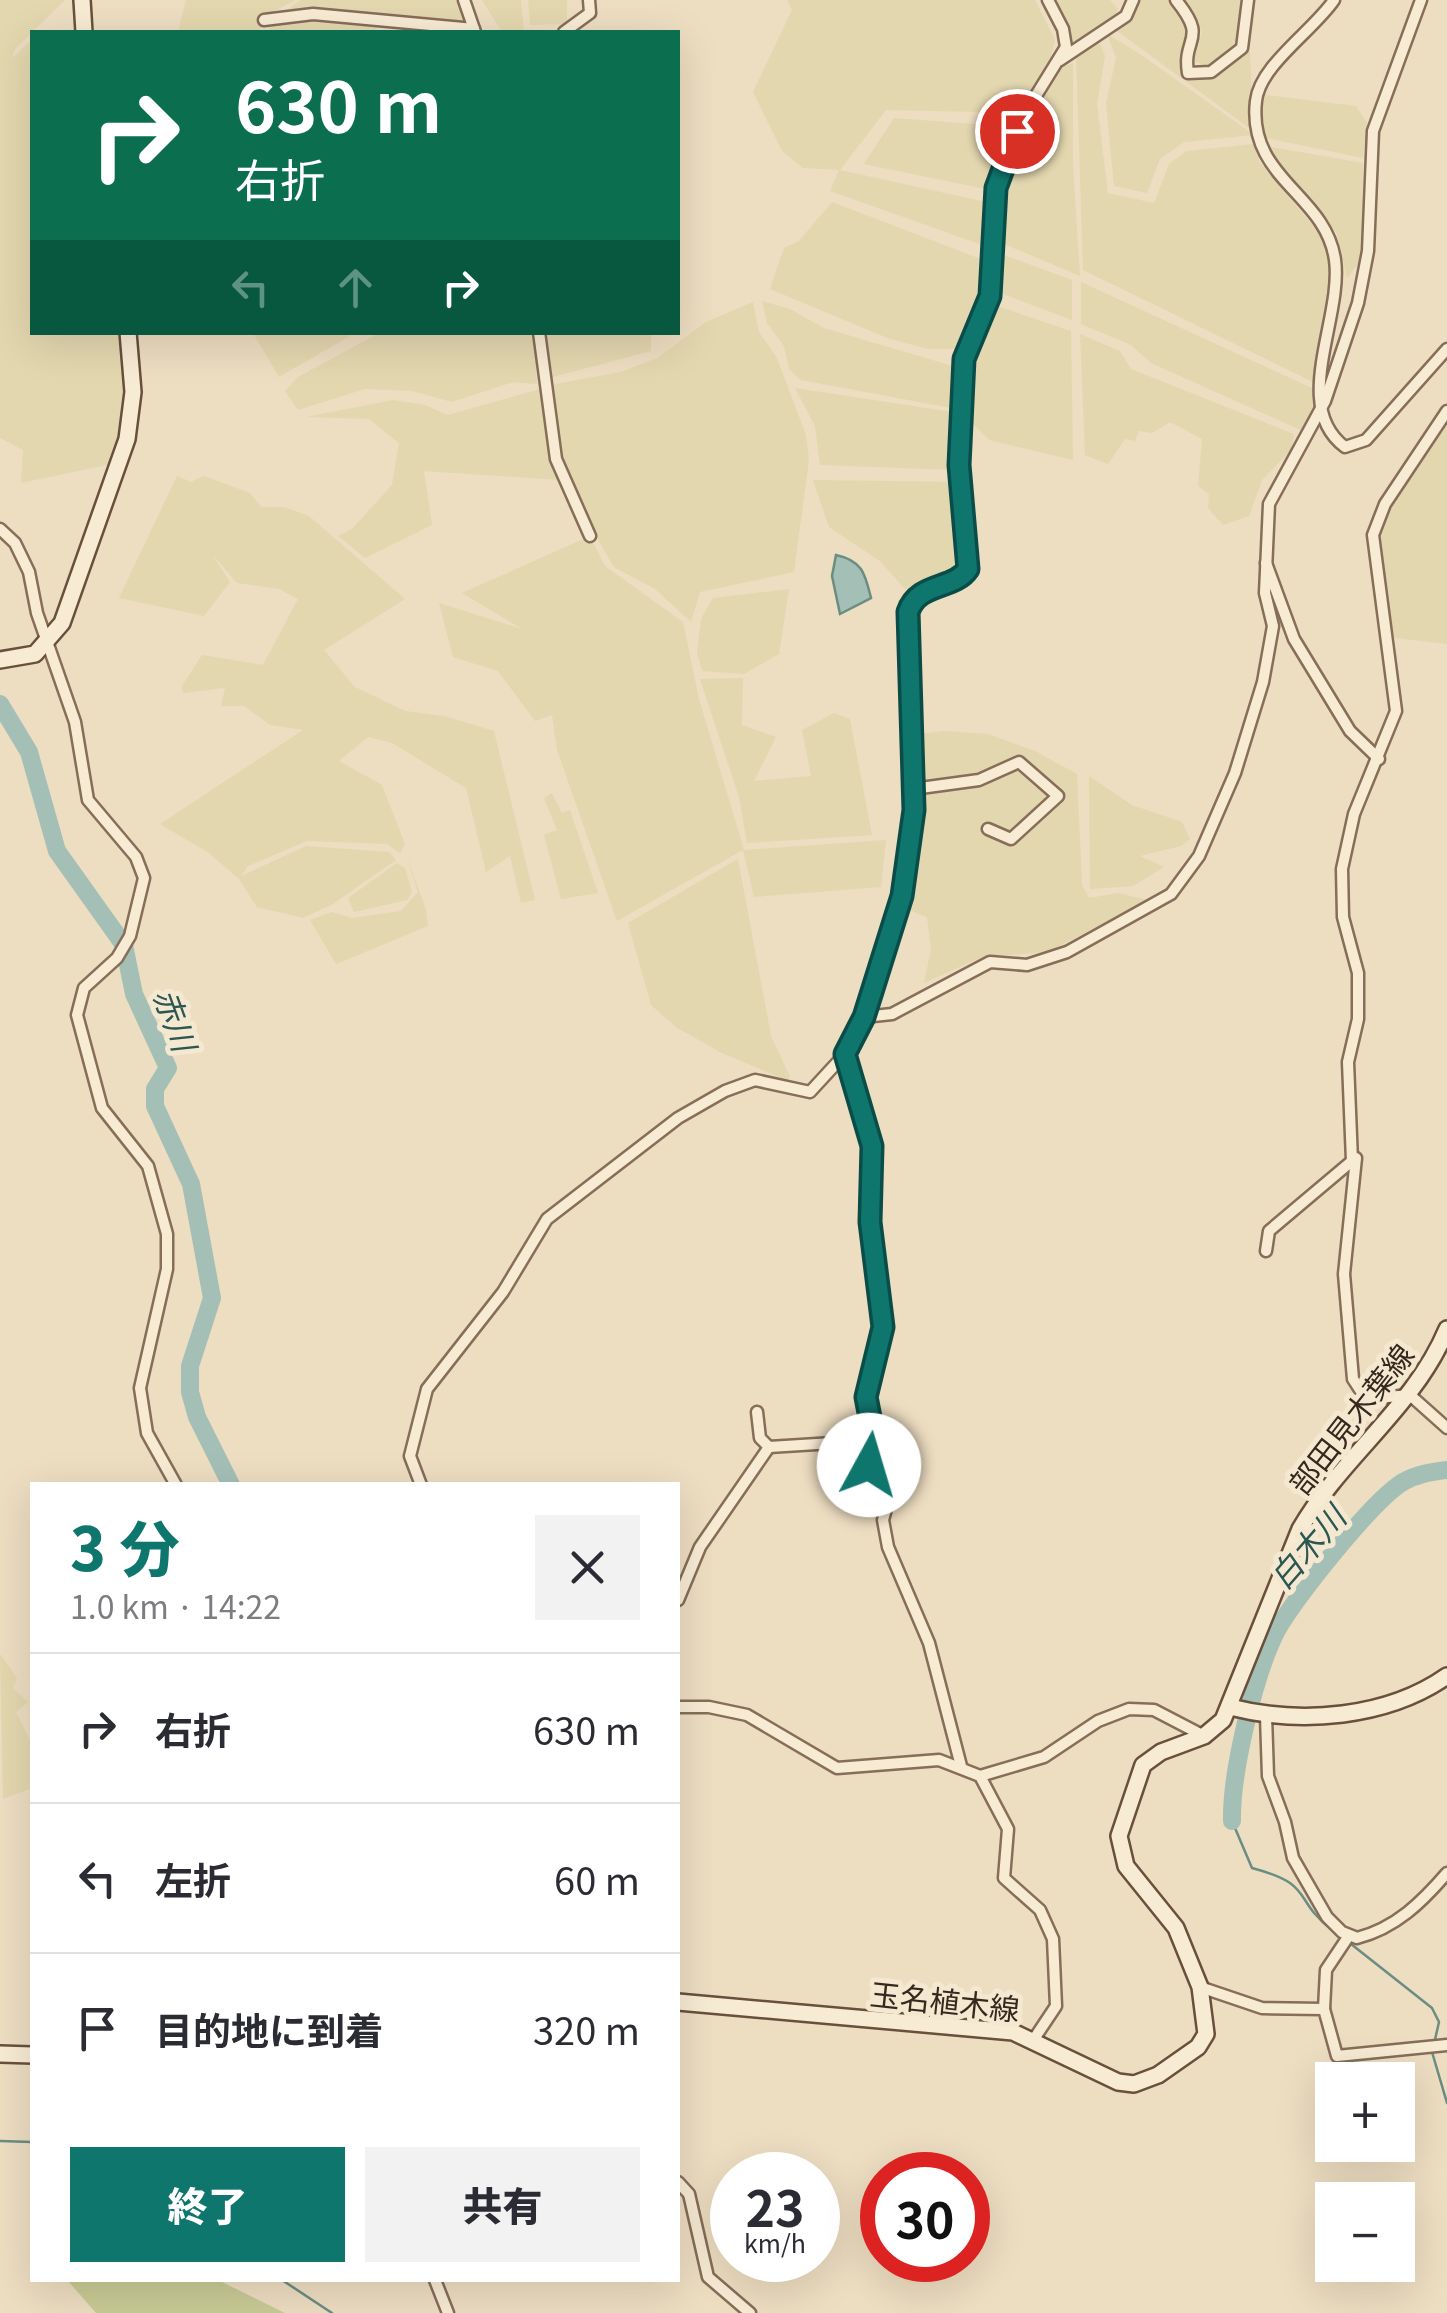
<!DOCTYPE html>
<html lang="ja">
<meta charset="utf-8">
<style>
:root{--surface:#fff;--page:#f2f2f3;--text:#2b2b33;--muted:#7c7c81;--line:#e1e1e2;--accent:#0f766e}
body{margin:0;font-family:Georgia,"Noto Sans JP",serif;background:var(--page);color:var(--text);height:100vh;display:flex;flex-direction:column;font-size:38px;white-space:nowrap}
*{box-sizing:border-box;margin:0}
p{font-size:32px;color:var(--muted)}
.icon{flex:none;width:55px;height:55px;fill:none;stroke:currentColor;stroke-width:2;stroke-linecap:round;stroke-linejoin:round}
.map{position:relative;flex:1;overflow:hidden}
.side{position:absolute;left:30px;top:1482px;width:650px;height:800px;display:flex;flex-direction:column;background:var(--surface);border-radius:0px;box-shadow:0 10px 40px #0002}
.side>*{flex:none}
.guide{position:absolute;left:30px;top:30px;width:650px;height:305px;border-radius:0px;box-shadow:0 10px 40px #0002;background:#0b6e4f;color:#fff;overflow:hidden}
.buttons{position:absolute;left:1315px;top:2062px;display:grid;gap:20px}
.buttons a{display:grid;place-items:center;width:100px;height:100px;border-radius:0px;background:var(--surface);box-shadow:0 10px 40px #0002;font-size:50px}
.speed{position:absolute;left:710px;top:2152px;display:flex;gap:20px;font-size:50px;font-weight:700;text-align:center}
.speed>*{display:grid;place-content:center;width:130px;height:130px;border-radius:50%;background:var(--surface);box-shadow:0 10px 40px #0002;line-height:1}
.speed small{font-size:25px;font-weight:400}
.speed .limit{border:15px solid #d22;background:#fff;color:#111}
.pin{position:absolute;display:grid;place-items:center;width:85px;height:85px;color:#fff;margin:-42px;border:5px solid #fff;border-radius:50%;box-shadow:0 2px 10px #0007}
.me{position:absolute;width:110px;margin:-55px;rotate:6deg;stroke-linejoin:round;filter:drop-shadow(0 0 8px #0008)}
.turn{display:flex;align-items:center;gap:35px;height:210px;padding:0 40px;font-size:45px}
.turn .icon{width:130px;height:130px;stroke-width:2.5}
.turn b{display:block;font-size:70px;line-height:85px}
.lanes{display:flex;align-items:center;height:95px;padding:0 40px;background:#0003;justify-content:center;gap:50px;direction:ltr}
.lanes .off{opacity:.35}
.round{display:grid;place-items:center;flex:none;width:105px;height:105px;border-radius:0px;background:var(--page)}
.overview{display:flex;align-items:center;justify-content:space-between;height:170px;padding:0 40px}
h1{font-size:60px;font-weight:800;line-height:75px;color:var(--accent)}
.primary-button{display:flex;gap:20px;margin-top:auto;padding:20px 40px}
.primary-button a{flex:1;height:115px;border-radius:0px;background:var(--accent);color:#fff;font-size:40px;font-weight:800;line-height:115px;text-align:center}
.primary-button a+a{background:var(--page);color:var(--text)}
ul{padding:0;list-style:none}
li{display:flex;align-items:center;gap:30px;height:150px;padding:0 40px;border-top:2px solid var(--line)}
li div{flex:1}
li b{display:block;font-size:38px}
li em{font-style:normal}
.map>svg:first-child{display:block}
.farmland{fill:#e3d7af}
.green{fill:#c8cb95}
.water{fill:#a4c0b6;stroke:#6b8d83;stroke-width:2.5}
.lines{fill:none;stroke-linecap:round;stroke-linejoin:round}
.stream{stroke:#6b8d83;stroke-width:2.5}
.river{stroke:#a4c0b6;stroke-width:18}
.street-casing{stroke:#866e59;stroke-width:15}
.secondary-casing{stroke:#68503c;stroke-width:20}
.street{stroke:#f8ebd4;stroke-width:10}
.secondary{stroke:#f8ebd4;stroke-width:15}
.route-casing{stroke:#0a4d48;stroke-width:25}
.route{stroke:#0f766e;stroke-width:18}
.labels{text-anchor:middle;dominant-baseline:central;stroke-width:10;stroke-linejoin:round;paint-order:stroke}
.street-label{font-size:30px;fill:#36281d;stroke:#f5e8d1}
.water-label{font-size:32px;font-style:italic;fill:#2c5651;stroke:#f5e8d1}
</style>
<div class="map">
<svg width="1447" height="2313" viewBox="0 0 1447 2313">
<rect width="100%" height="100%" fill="#edddc1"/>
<!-- farmland -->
<g class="farmland">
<path d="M0,0H65L15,49L12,58L32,40V332L123,333L133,403L121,462L21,483L23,450L0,438Z"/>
<path d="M186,0H295L266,16L259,32H178Z"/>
<path d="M301,0H456L467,24L312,8L278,16Z"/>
<path d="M482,0H521L524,32H502Z"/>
<path d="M528,0H567V24L530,25Z"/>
<path d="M787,0H1035L1055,40L1051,56L1012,121L981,112L886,110L840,170L986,202L988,247L830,191L839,170L803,168L782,151L753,92L792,10Z"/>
<path d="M1052,0H1110L1118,9L1107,28L1074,42Z"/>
<path d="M1132,0H1170L1189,29L1181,63L1189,77H1208L1250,51L1253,131L1116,30L1128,20Z"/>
<path d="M1181,0H1245L1237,47L1211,68L1194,61L1202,31Z"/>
<path d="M315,18L378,26L373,32H268L269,28Z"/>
<path d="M1107,34L1140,54L1254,135L1184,142L1160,159L1147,193L1114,186L1106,103L1116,58Z"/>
<path d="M1099,42L1105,56L1097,104L1108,193L1154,203L1169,164L1187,151L1254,144L1259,161L1320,234L1330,260V286L1317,384L1083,270L1076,53Z"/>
<path d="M1073,63V166L1080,276L1004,244L1005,170L1041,96L1062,67Z"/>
<path d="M1266,95L1356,106L1367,123L1363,158L1262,137L1261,103Z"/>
<path d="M894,118L974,124L1008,135L991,169L990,190L864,164Z"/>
<path d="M1266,146L1363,163L1362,259L1347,278L1337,234Z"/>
<path d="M832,202L986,261L983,300L958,349H929L890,339L770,289L784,248L799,241Z"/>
<path d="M1001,254L1072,280V320L995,291Z"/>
<path d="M1081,282L1316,390L1314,414L1305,432L1151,363L1131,345L1081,324Z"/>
<path d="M762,301L790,309L824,328L956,367L951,408L801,380L789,369L784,346L767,323Z"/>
<path d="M753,302L759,332L777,358L806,435L809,460L794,572L700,592L691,622L655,589L614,567L600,543L559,455L550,385L621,372L657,358L706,322Z"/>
<path d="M997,306L1071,331L1073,460L989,440L969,420V364Z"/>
<path d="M253,333V332L355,333L279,377Z"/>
<path d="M379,333H534L537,384L513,382L452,402L412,391L365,389L298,410L285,391L298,377Z"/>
<path d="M543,333H651V351L549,378Z"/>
<path d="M1080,334L1120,351L1131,369L1294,434L1291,450L1262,480L1249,516L1223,525L1208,508L1209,494L1198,486L1202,439L1170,422L1152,433L1139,431L1135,441L1125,439L1108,464L1085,455Z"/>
<path d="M795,388L959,413L956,470L820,465L815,426Z"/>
<path d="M540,389L560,480L424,471L432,525L365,558L338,536L352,529L392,485L399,443L369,419L306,417L393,400L425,405L448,415Z"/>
<path d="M1447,420V644L1395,638L1378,598L1374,562L1378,518Z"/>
<path d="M177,476L191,482L204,476L250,493L261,507H284L309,516L405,599L324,650L355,687L405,711L444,716L494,731L535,900L521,903L510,856L486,872L466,788L392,743L368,737L339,761L382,785L405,844L400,853L387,844L307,841L248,866L241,876L306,846L389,852L396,860L333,904L303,918L257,907L239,879L209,853L160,824L303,730L270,725L244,706H221L225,688L183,693L182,686L202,655L263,665L298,599L279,589L237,583L212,554L230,582L204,616L119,598Z"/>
<path d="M813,480L956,482L961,568L946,570L905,589L880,561L829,527Z"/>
<path d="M590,536L605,566L683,622L699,699L744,850L886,840L881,887L754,897L743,850L617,921L557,750L552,715L535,721L498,671L453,657L439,603L522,629L462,593Z"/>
<path d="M789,589L779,654L744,674L702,671L697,652L701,619L713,598Z"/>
<path d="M743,678L742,725L776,737L754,781L811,776L802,730L834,713L850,719L872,835L747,843L739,797L700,679Z"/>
<path d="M945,731L988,734L1035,751L1077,774L1082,885L1089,898L1118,893L1147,900L1048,952L982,957L924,983L931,949L927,917L909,910L914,846L922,818L917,734Z"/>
<path d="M1089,776L1132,805L1182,822L1190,839L1181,846L1140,856L1164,867L1133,886L1090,889Z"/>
<path d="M552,793L562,813L570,810L598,893L561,899L544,835L557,830L544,798Z"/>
<path d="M407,857L426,910L428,926L336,964L310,920L332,912L352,918L401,911L418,892Z"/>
<path d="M738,859L771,1036L790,1077L786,1080L722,1053L677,1028L651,1005L628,923Z"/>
<path d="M397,863L405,868L412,892L407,900L354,912L348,898Z"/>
<path d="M0,1654L17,1678L13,1688L28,1702L16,1712L32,1744V1788L3,1799Z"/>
</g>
<!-- green -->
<path class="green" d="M67,2280H218L285,2313H96Z"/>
<!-- water -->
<path class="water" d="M836,555C863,561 865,574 871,598L840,614L832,576Z"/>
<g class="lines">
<!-- stream -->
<g class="stream">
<path d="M1232,1821L1252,1868C1316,1885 1291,1898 1332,1930"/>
<path d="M1351,1944L1432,2008L1439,2022L1434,2044"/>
<path d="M1432,2052L1447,2103"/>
<path d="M0,2141L32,2142"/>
<path d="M282,2280L332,2313"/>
</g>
<!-- river -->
<g class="river">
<path d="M0,704L29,752L57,851L124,945L134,994L168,1068L155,1089V1106L191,1184L212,1298L190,1366V1392L197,1417L231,1485"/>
<path d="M1232,1821C1231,1773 1254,1677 1275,1634C1291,1602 1373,1500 1403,1482C1417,1474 1431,1472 1447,1470"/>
</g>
<!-- street casing -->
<g class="street-casing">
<g id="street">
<path d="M464,0L475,32"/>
<path d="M1176,0C1209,41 1182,36 1188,73L1211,72L1242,48L1248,0"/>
<path d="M1334,0C1313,31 1260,65 1256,101C1247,179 1326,194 1335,260C1343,318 1290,406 1345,447L1366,440L1447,349"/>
<path d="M264,20L313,14L474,29"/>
<path d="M564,32L590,13L589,0"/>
<path d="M1060,60L1126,16L1133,0"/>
<path d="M539,332L556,459L590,536"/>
<path d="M1447,411L1385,504L1373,535L1396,711L1354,814L1342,869L1343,917L1358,973V1019L1348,1062L1352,1161L1356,1158L1344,1274L1353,1379L1366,1399L1410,1395L1447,1428"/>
<path d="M0,529L15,543L29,572L37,613L75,722L88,800L136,857L144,878L130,936L117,958L84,988L77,1015L102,1108L148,1166L167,1234V1269L140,1388L147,1433L176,1485"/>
<path d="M1266,563L1294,639L1350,731L1379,759"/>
<path d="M913,789L979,780L1019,762L1058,796L1011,839L988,829"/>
<path d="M864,1017L892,1014L990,962L1027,965L1067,952L1171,894L1199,856L1235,773L1263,682L1273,626L1265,593L1269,504L1325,401L1358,303L1368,251L1373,131L1421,0"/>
<path d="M1266,1251L1269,1231L1352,1161"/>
<path d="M757,1412L760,1438L769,1447L833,1443L885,1475L891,1491L883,1520L888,1547L929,1643L961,1766"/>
<path d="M879,1469L866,1397L883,1327L869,1223L872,1146L845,1054L864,1017L902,897L915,810L908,612C918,582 953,590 968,569L959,465L964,359L991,296L998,177L1024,115L1066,47L1063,29L1048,0"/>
<path d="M421,1485L410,1456L427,1389L503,1292L547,1219L678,1118L725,1091L755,1080L810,1092L845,1054"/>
<path d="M678,1600L700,1547L769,1447"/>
<path d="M678,1707H709L747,1715L837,1768L939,1760L980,1776L1008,1829L1004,1878L1040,1910L1053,1939L1056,2006L1034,2039"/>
<path d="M1266,1716L1268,1776L1285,1822L1293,1858L1327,1917L1342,1932L1357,1938C1396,1928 1422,1902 1447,1873"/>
<path d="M980,1776L1044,1757L1098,1721L1129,1709L1154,1710L1204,1736"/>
<path d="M1200,1987L1262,2008L1324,2009L1337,2056L1447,2045"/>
<path d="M1324,2009L1326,1970L1348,1937"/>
<path d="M678,2182L689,2194L708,2277L750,2313"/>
<path d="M435,2280L448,2313"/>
</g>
</g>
<!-- secondary casing -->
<g class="secondary-casing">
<g id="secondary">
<path d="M82,0L84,32"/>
<path d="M0,660L35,654L62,623L127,439L133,392L128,332"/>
<path d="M1230,1707C1301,1725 1387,1718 1447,1676"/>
<path d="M678,2002L1013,2032L1118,2082L1134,2084L1158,2075L1198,2047L1206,2034L1200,1987L1176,1928L1126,1866L1119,1836L1143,1765L1161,1752L1204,1736L1223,1720L1300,1529C1342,1456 1414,1408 1447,1329"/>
<path d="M0,2054L32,2055"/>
</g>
</g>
<!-- street -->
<use href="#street" class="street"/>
<!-- secondary -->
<use href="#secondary" class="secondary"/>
</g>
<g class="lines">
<!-- route casing -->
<g class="route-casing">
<path id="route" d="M869,1465L880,1469L866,1397L883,1327L870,1222L872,1146L845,1054L864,1017L902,896L914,810L908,612C918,582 954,590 968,569L959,465L964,359L990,296L996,188L1017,131"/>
</g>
<!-- route -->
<use href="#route" class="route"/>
</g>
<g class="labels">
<!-- street labels -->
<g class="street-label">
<text transform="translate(1350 1418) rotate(-52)">部田見木葉線</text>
<text transform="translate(945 2000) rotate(6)">玉名植木線</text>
</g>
<!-- water labels -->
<g class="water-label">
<text transform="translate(177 1019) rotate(70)">赤川</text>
<text transform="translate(1306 1546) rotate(-49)">白木川</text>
</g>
</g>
</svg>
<div class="buttons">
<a>+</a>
<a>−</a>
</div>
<div class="speed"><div>23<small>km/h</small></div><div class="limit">30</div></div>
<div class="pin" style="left:1017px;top:131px;background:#d93025"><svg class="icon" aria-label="arrive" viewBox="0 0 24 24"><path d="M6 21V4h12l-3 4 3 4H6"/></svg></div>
<svg class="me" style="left:869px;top:1465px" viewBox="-20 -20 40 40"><circle r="19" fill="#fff"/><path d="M0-13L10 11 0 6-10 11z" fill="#0f766e"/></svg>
<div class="guide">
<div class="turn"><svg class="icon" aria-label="right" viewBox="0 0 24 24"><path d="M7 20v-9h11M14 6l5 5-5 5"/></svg><div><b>630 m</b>右折</div></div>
<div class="lanes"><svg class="icon off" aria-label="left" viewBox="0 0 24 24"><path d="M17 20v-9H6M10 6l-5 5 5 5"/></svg><svg class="icon off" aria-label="ahead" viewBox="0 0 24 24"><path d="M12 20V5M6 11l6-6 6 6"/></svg><svg class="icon" aria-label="right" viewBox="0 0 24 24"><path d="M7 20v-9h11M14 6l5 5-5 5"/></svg></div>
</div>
<section class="side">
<div class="overview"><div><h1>3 分</h1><p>1.0 km · 14:22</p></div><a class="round"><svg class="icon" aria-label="close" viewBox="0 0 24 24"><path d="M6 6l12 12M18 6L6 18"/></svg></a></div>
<ul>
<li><svg class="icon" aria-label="right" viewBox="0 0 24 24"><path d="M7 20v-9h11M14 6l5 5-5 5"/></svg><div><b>右折</b></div><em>630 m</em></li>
<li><svg class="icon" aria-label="left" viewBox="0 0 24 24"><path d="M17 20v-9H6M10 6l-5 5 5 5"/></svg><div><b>左折</b></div><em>60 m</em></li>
<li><svg class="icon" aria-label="arrive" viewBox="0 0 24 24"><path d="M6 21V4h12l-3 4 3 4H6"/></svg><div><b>目的地に到着</b></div><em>320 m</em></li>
</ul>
<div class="primary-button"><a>終了</a><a>共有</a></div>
</section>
</div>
